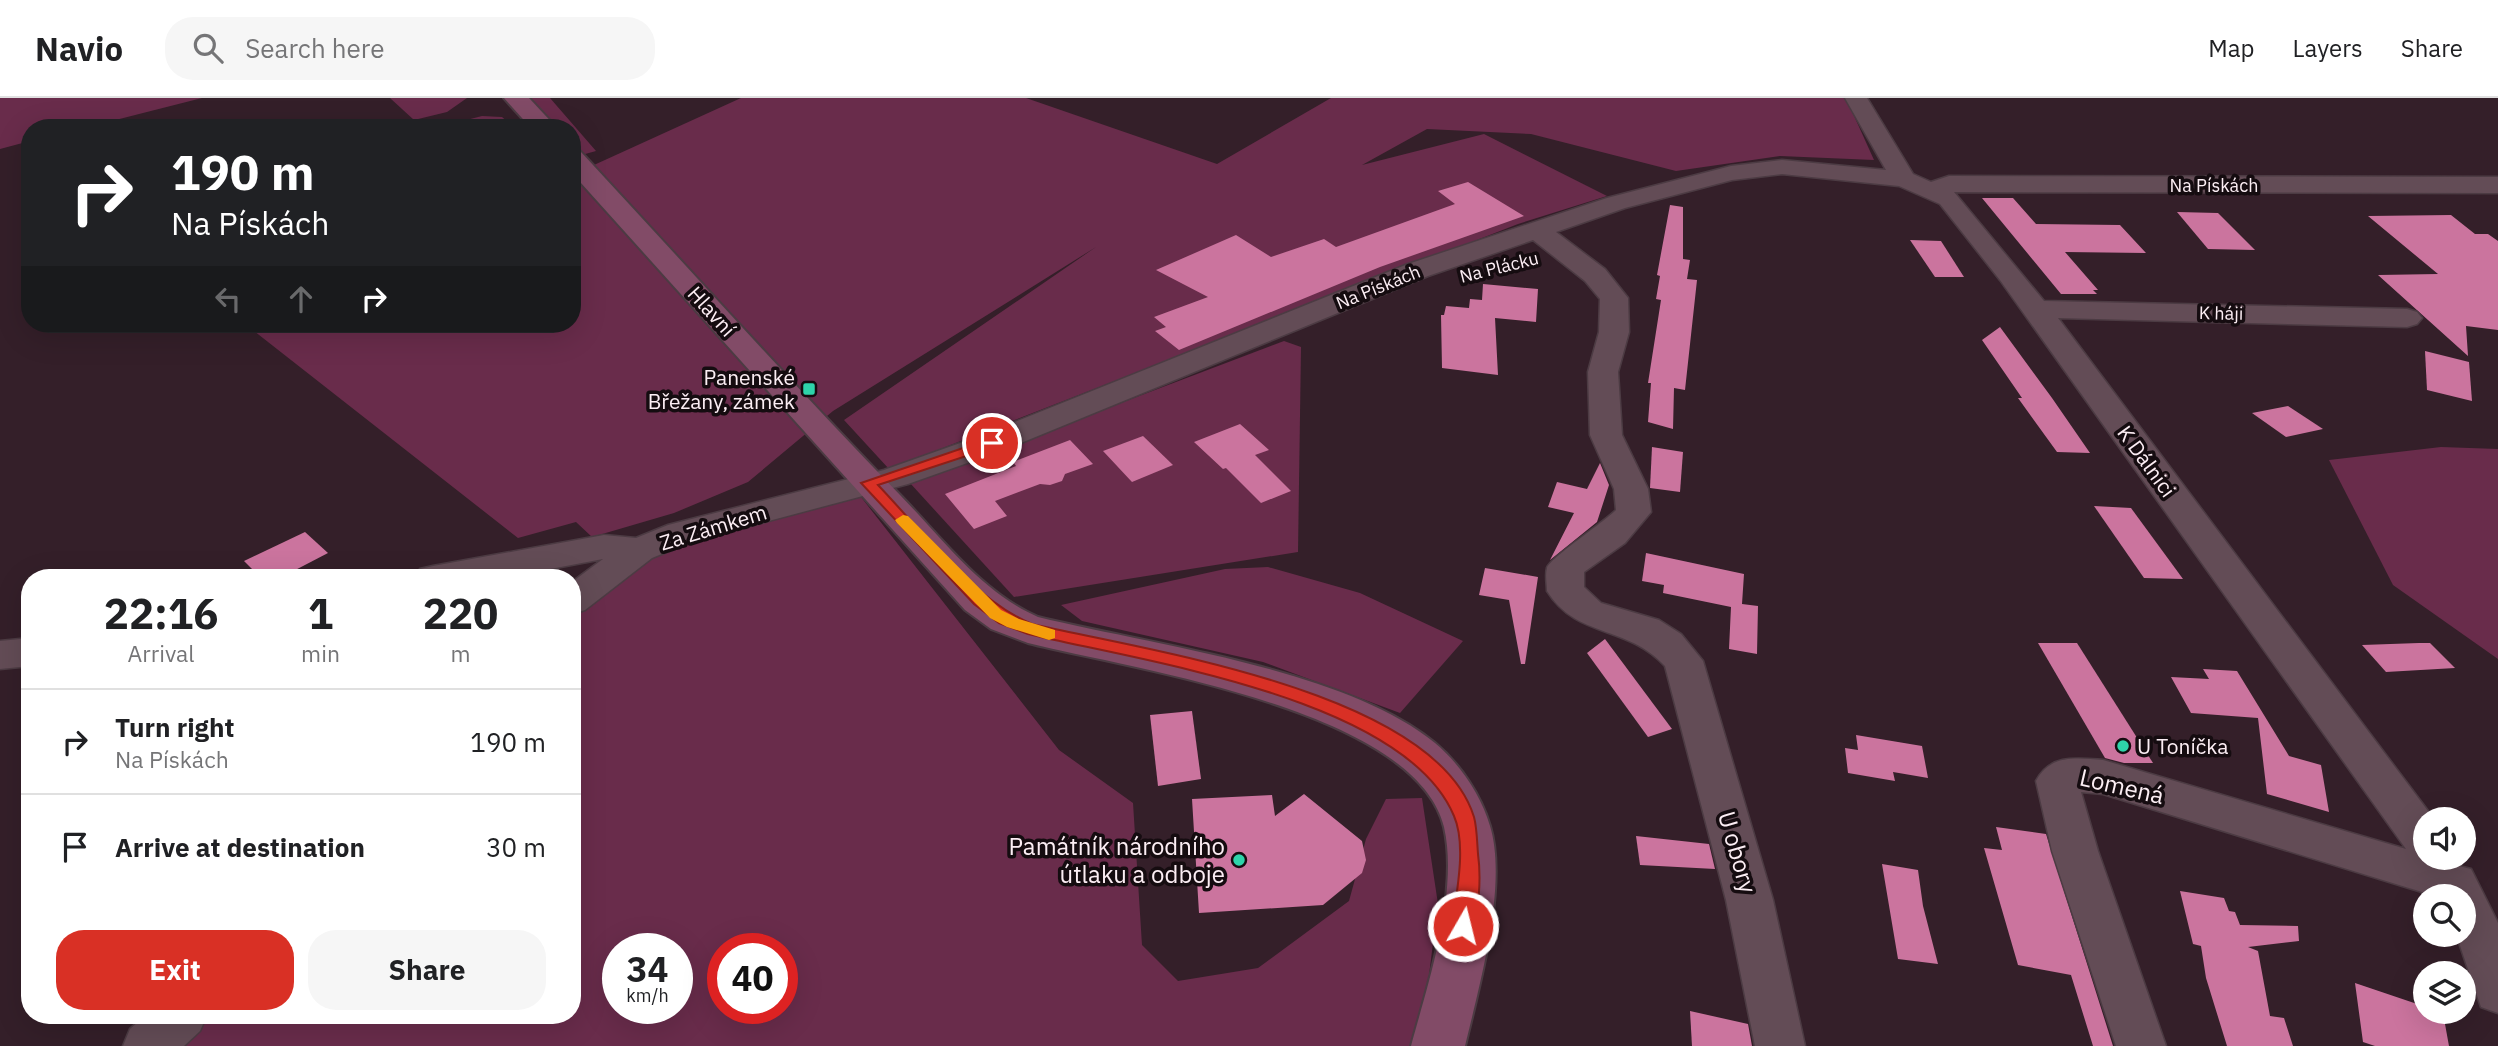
<!DOCTYPE html>
<meta charset="utf-8">
<style>
:root{--surface:#fff;--page:#f6f6f6;--text:#202124;--muted:#757577;--line:#e0e0e0;--accent:#d93025}
body{margin:0;font-family:"IBM Plex Sans",sans-serif;background:var(--page);color:var(--text);height:100vh;display:flex;flex-direction:column;font-size:26px;white-space:nowrap}
*{box-sizing:border-box;margin:0}
p{font-size:23px;color:var(--muted)}
.icon{flex:none;width:38px;height:38px;fill:none;stroke:currentColor;stroke-width:2;stroke-linecap:round;stroke-linejoin:round}
.map{position:relative;flex:1;overflow:hidden}
.sheet{position:absolute;left:21px;top:471px;width:560px;height:455px;display:flex;flex-direction:column;background:var(--surface);border-radius:28px;box-shadow:0 7px 28px #0002}
.sheet>*{flex:none}
.banner{position:absolute;left:21px;top:21px;width:560px;height:214px;border-radius:28px;box-shadow:0 7px 28px #0002;background:#202124;color:#fff;overflow:hidden}
.tools{position:absolute;left:2413px;top:709px;display:grid;gap:14px}
.tools a{display:grid;place-items:center;width:63px;height:63px;border-radius:50%;background:var(--surface);box-shadow:0 7px 28px #0002;font-size:35px}
.speed{position:absolute;left:602px;top:835px;display:flex;gap:14px;font-size:35px;font-weight:700;text-align:center}
.speed>*{display:grid;place-content:center;width:91px;height:91px;border-radius:50%;background:var(--surface);box-shadow:0 7px 28px #0002;line-height:1}
.speed small{font-size:18px;font-weight:400}
.speed .limit{border:10px solid #d22;background:#fff;color:#111}
.pin{position:absolute;display:grid;place-items:center;width:60px;height:60px;color:#fff;margin:-30px;border:4px solid #fff;border-radius:50%;box-shadow:0 2px 7px #0007}
.me{position:absolute;width:77px;margin:-38px;rotate:8deg;stroke-linejoin:round;filter:drop-shadow(0 0 5px #0008)}
.turn{display:flex;align-items:center;gap:24px;height:147px;padding:0 35px;font-size:32px}
.turn .icon{width:91px;height:91px;stroke-width:2.5}
.turn b{display:block;font-size:49px;line-height:60px}
.lanes{display:flex;align-items:center;height:66px;padding:0 35px;background:#0003;justify-content:center;gap:35px;direction:ltr}
.lanes .off{opacity:.35}
.eta{display:flex;justify-content:space-evenly;align-items:center;height:119px;text-align:center}
.eta b{font-size:42px;font-weight:800;line-height:49px}
.button{display:flex;gap:14px;margin-top:auto;padding:14px 35px}
.button a{flex:1;height:80px;border-radius:28px;background:var(--accent);color:#fff;font-size:28px;font-weight:800;line-height:80px;text-align:center}
.button a+a{background:var(--page);color:var(--text)}
ul{padding:0;list-style:none}
li{display:flex;align-items:center;gap:21px;height:105px;padding:0 35px;border-top:2px solid var(--line)}
li div{flex:1}
li b{display:block;font-size:26px}
li em{font-style:normal}
header{display:flex;align-items:center;gap:42px;box-sizing:border-box;height:98px;padding:0 35px;background:var(--surface);border-bottom:2px solid var(--line)}
header strong{font-size:33px}
nav{display:flex;gap:38px;margin-inline-start:auto;font-size:24px}
.search{width:490px;height:63px;background:var(--page);display:flex;align-items:center;gap:18px;box-sizing:border-box;padding:0 24px;border-radius:28px;color:var(--muted);font-size:26px}
.map>svg:first-child{display:block}
.green{fill:#692c4b;fill-rule:evenodd}
.building{fill:#cb749e}
.lines{fill:none;stroke-linecap:round;stroke-linejoin:round}
.street-casing{stroke:#4c3b43;stroke-width:3}
.secondary-casing{stroke:#4c3b43;stroke-width:4}
.street{fill:#634c56;fill-rule:evenodd}
.secondary{fill:#824b67;fill-rule:evenodd}
.route{fill:#d93025;stroke:#8d1f18;stroke-width:2}
.slow{fill:#f59e0b}
.poi-dot{fill:#2ed4aa;stroke:#150c10;stroke-width:2.5}
.labels{text-anchor:middle;dominant-baseline:central;stroke-width:7;stroke-linejoin:round;paint-order:stroke}
.far-street-label{font-size:18px;fill:#fceef4;stroke:#150c10}
.street-label{font-size:21px;fill:#fceef4;stroke:#150c10}
.poi-label{font-size:21px;fill:#fceef4;stroke:#150c10;text-anchor:end}
.near-street-label{font-size:24px;fill:#fceef4;stroke:#150c10}
.near-poi-label{font-size:24px;fill:#fceef4;stroke:#150c10;text-anchor:end}
</style>
<header>
<strong>Navio</strong>
<div class="search"><svg class="icon" aria-label="search" viewBox="0 0 24 24"><circle cx="10" cy="10" r="6"/><path d="M15 15l6 6"/></svg>Search here</div>
<nav><a>Map</a><a>Layers</a><a>Share</a></nav>
</header>
<div class="map">
<svg width="2498" height="948" viewBox="0 0 2498 948">
<rect width="100%" height="100%" fill="#341f29"/>
<!-- green -->
<g class="green">
<path d="M0,0H202L84,30H30V43L0,51Z"/>
<path d="M390,0H467L447,14L414,22Z"/>
<path d="M526,0H550L596,53L578,58L572,51V30H553Z"/>
<path d="M741,0H1026L1217,66L1331,0H1846L1874,62L1780,58L1676,73L1531,36L1427,31L1362,67L1484,36L1607,98L1518,126L889,371L844,322L1096,149L833,313L748,384L674,415L592,439L576,424L518,440L245,226H572V77Z"/>
<path d="M482,18L502,19L515,30L443,28Z"/>
<path d="M1284,243L1301,249L1298,454L1014,499L910,385Z"/>
<path d="M2441,349L2498,351V561L2393,487L2329,362Z"/>
<path d="M861,399L1059,652L1133,705L1142,847L1178,883L1258,870L1349,803L1366,741L1386,701L1422,700L1438,806L1420,948H179L205,917H572V513L626,466L685,438ZM618,850H677V910H618ZM723,850H782V910H723Z"/>
<path d="M1268,469L1360,495L1463,543L1400,615L1263,564L1082,523L1061,507L1225,471Z"/>
</g>
<!-- building -->
<g class="building">
<path d="M1468,84L1524,118L1380,169L1179,252L1155,233L1166,229L1154,219L1208,199L1156,172L1236,137L1271,159L1324,141L1336,149L1455,106L1438,93Z"/>
<path d="M1982,100H2013L2036,126L2120,127L2146,155L2065,154L2098,192H2093L2097,196H2061Z"/>
<path d="M1670,107L1683,109V161L1690,162L1687,181L1697,182L1685,292L1674,290L1673,331L1648,324L1651,285H1648L1661,202L1656,201L1660,178L1657,177Z"/>
<path d="M2177,114L2218,115L2255,152L2208,151Z"/>
<path d="M2451,117L2475,136H2488L2498,143V232L2466,228L2468,258L2378,177L2438,176L2368,118Z"/>
<path d="M1910,142L1941,143L1964,179H1935Z"/>
<path d="M1483,186L1538,191L1536,224L1495,220L1498,277L1442,270L1441,217H1444L1446,208L1469,210L1470,201L1482,202Z"/>
<path d="M2000,229L2052,300L2090,355L2057,354L2018,300H2022L1982,242Z"/>
<path d="M2425,253L2469,264L2472,303L2427,292Z"/>
<path d="M2288,308L2323,331L2286,339L2252,315Z"/>
<path d="M1240,326L1269,352L1255,357L1291,393L1261,405L1226,370L1223,371L1194,344Z"/>
<path d="M1143,338L1173,367L1132,384L1103,353Z"/>
<path d="M1070,342L1093,366L1065,376L1062,383L1050,387L1040,386L995,403L1007,418L974,431L945,396L1016,368L1013,364Z"/>
<path d="M1652,349L1683,354L1680,394L1650,390Z"/>
<path d="M1600,365L1609,387L1597,424L1550,462L1574,415L1548,409L1557,384L1587,391Z"/>
<path d="M2094,408L2131,410L2183,481L2144,480Z"/>
<path d="M305,434L328,455L280,480H261L244,463Z"/>
<path d="M1646,455L1744,476L1742,506L1758,508L1757,556L1729,551L1731,509L1663,495L1664,487L1642,483Z"/>
<path d="M1485,470L1538,479L1525,566H1521L1509,502L1479,497Z"/>
<path d="M1605,541L1672,631L1648,639L1587,555Z"/>
<path d="M2038,545H2077L2153,665H2124L2105,660Z"/>
<path d="M2419,545H2430L2455,570L2386,574L2362,547Z"/>
<path d="M2203,571L2237,573L2289,658L2321,667L2329,714L2267,696L2258,620L2191,615L2171,579L2209,581Z"/>
<path d="M1192,613L1201,681L1158,688L1150,617Z"/>
<path d="M1856,637L1922,648L1928,680L1893,674L1895,683L1848,675L1845,650L1858,652Z"/>
<path d="M1304,696L1362,743L1366,762L1362,775L1323,807L1199,815L1192,701L1272,697L1275,718Z"/>
<path d="M1996,729L2046,736L2113,948H2093L2071,877L2018,867L1984,750L2002,752Z"/>
<path d="M1636,738L1709,746L1715,771L1640,767Z"/>
<path d="M1882,766L1918,772L1923,808L1938,866L1898,861Z"/>
<path d="M2180,793L2224,800L2229,813L2235,814L2240,827L2298,828L2299,843L2248,849L2258,853L2270,918L2284,920L2293,948H2227L2206,880L2201,848L2193,846Z"/>
<path d="M2355,885L2426,909V914L2443,915L2449,948H2375L2363,944Z"/>
<path d="M1690,913L1748,926L1752,948H1692Z"/>
</g>
<g class="lines">
<!-- street casing -->
<g class="street-casing">
<g id="street">
<path d="M1845,0H1867L1913,76L1931,84L1949,78L2498,79V95L1954,94L2044,203L2407,211L2417,214L2422,220L2417,226L2407,229L2058,220L2434,721H2426V760L2471,771L2498,825V915L2481,909L2456,836H2464V798H2435L2103,696L2081,694L2098,753L2166,948H2116L2052,753L2036,683C2050,656 2076,660 2103,662L2406,751L2000,182L1940,106L1899,88L1782,76L1732,82L1625,110L1556,134L1605,171L1628,200L1629,234L1618,274L1622,337L1648,391L1651,414L1625,445L1584,474V489L1601,505L1659,522L1681,536L1703,563L1773,802L1805,948H1755L1726,802L1665,568C1626,526 1577,541 1547,493C1547,486 1545,477 1547,470C1549,461 1604,424 1616,412L1614,391L1590,337L1588,274L1599,234L1600,201L1585,183L1533,142L1428,178L1004,352L908,386L693,443L652,460L585,512L572,516V484L603,461L503,480H415L420,471L433,468L604,437L636,440L668,427L884,372L980,338L1408,166L1607,100L1731,68L1782,62L1886,72Z"/>
<path d="M30,540V568L0,571V543Z"/>
<path d="M146,917H207L200,933L184,948H123L130,931Z"/>
</g>
</g>
<!-- secondary casing -->
<g class="secondary-casing">
<g id="secondary">
<path d="M504,0H529L557,30H531Z"/>
<path d="M572,51L581,54C687,168 791,285 900,397C942,440 982,495 1038,519C1152,547 1345,571 1435,645C1460,666 1481,697 1490,728C1508,787 1479,889 1465,948H1411C1428,885 1459,794 1444,729C1415,611 1131,571 1028,545L991,531L965,512L572,75Z"/>
</g>
</g>
<!-- street -->
<use href="#street" class="street"/>
<!-- secondary -->
<use href="#secondary" class="secondary"/>
</g>
<!-- route -->
<path class="route" d="M992,340L999,345L997,348L878,387C921,432 975,503 1032,526C1144,552 1435,593 1474,719C1477,730 1477,744 1478,756C1481,778 1480,814 1470,834L1463,837L1455,834L1452,828C1456,797 1467,748 1454,718C1405,600 1141,563 1028,536L999,525L974,506L861,385Z"/>
<!-- slow -->
<path class="slow" d="M903,417L908,418L1001,512L1019,521L1055,532V540L1049,542L1007,529L990,520L897,425L895,422Z"/>
<!-- markers -->
<g class="poi-dot">
<rect x="802" y="284" width="14" height="14" rx="3.5"/>
<circle cx="2123" cy="648" r="7"/>
<circle cx="1239" cy="762" r="7"/>
</g>
<g class="labels">
<!-- far-street labels -->
<g class="far-street-label">
<text x="2214" y="87">Na Pískách</text>
<text transform="translate(1499 169) rotate(-14)">Na Plácku</text>
<text transform="translate(1378 189) rotate(-22)">Na Pískách</text>
<text transform="translate(2221 215) rotate(1)">K háji</text>
</g>
<!-- street labels -->
<g class="street-label">
<text transform="translate(712 213) rotate(48)">Hlavní</text>
<text transform="translate(2147 363) rotate(54)">K Dálnici</text>
<text transform="translate(713 429) rotate(-17)">Za Zámkem</text>
</g>
<!-- poi labels -->
<g class="poi-label">
<text x="795" y="279">Panenské<tspan x="795" dy="24">Břežany, zámek</tspan></text>
<text x="2137" y="648" text-anchor="start">U Toníčka</text>
</g>
<!-- near-street labels -->
<g class="near-street-label">
<text transform="translate(2122 688) rotate(13)">Lomená</text>
<text transform="translate(1738 754) rotate(74)">U obory</text>
</g>
<!-- near-poi labels -->
<g class="near-poi-label">
<text x="1225" y="748">Památník národního<tspan x="1225" dy="28">útlaku a odboje</tspan></text>
</g>
</g>
</svg>
<div class="tools">
<a><svg class="icon" aria-label="sound" viewBox="0 0 24 24"><path d="M4 9h4l5-4v14l-5-4H4zM17 9q2 3 0 6"/></svg></a>
<a><svg class="icon" aria-label="search" viewBox="0 0 24 24"><circle cx="10" cy="10" r="6"/><path d="M15 15l6 6"/></svg></a>
<a><svg class="icon" aria-label="layers" viewBox="0 0 24 24"><path d="M12 4l9 5-9 5-9-5zM3 14l9 5 9-5"/></svg></a>
</div>
<div class="speed"><div>34<small>km/h</small></div><div class="limit">40</div></div>
<div class="pin" style="left:992px;top:345px;background:#d93025"><svg class="icon" aria-label="arrive" viewBox="0 0 24 24"><path d="M6 21V4h12l-3 4 3 4H6"/></svg></div>
<svg class="me" style="left:1463px;top:828px" viewBox="-20 -20 40 40"><circle r="17" fill="#d93025" stroke="#fff" stroke-width="3"/><path d="M0-11L8 9 0 5-8 9z" fill="#fff"/></svg>
<div class="banner">
<div class="turn"><svg class="icon" aria-label="right" viewBox="0 0 24 24"><path d="M7 20v-9h11M14 6l5 5-5 5"/></svg><div><b>190 m</b>Na Pískách</div></div>
<div class="lanes"><svg class="icon off" aria-label="left" viewBox="0 0 24 24"><path d="M17 20v-9H6M10 6l-5 5 5 5"/></svg><svg class="icon off" aria-label="ahead" viewBox="0 0 24 24"><path d="M12 20V5M6 11l6-6 6 6"/></svg><svg class="icon" aria-label="right" viewBox="0 0 24 24"><path d="M7 20v-9h11M14 6l5 5-5 5"/></svg></div>
</div>
<section class="sheet">
<div class="eta">
<div><b>22:16</b><p>Arrival</p></div>
<div><b>1</b><p>min</p></div>
<div><b>220</b><p>m</p></div>
</div>
<ul>
<li><svg class="icon" aria-label="right" viewBox="0 0 24 24"><path d="M7 20v-9h11M14 6l5 5-5 5"/></svg><div><b>Turn right</b><p>Na Pískách</p></div><em>190 m</em></li>
<li><svg class="icon" aria-label="arrive" viewBox="0 0 24 24"><path d="M6 21V4h12l-3 4 3 4H6"/></svg><div><b>Arrive at destination</b></div><em>30 m</em></li>
</ul>
<div class="button"><a>Exit</a><a>Share</a></div>
</section>
</div>
